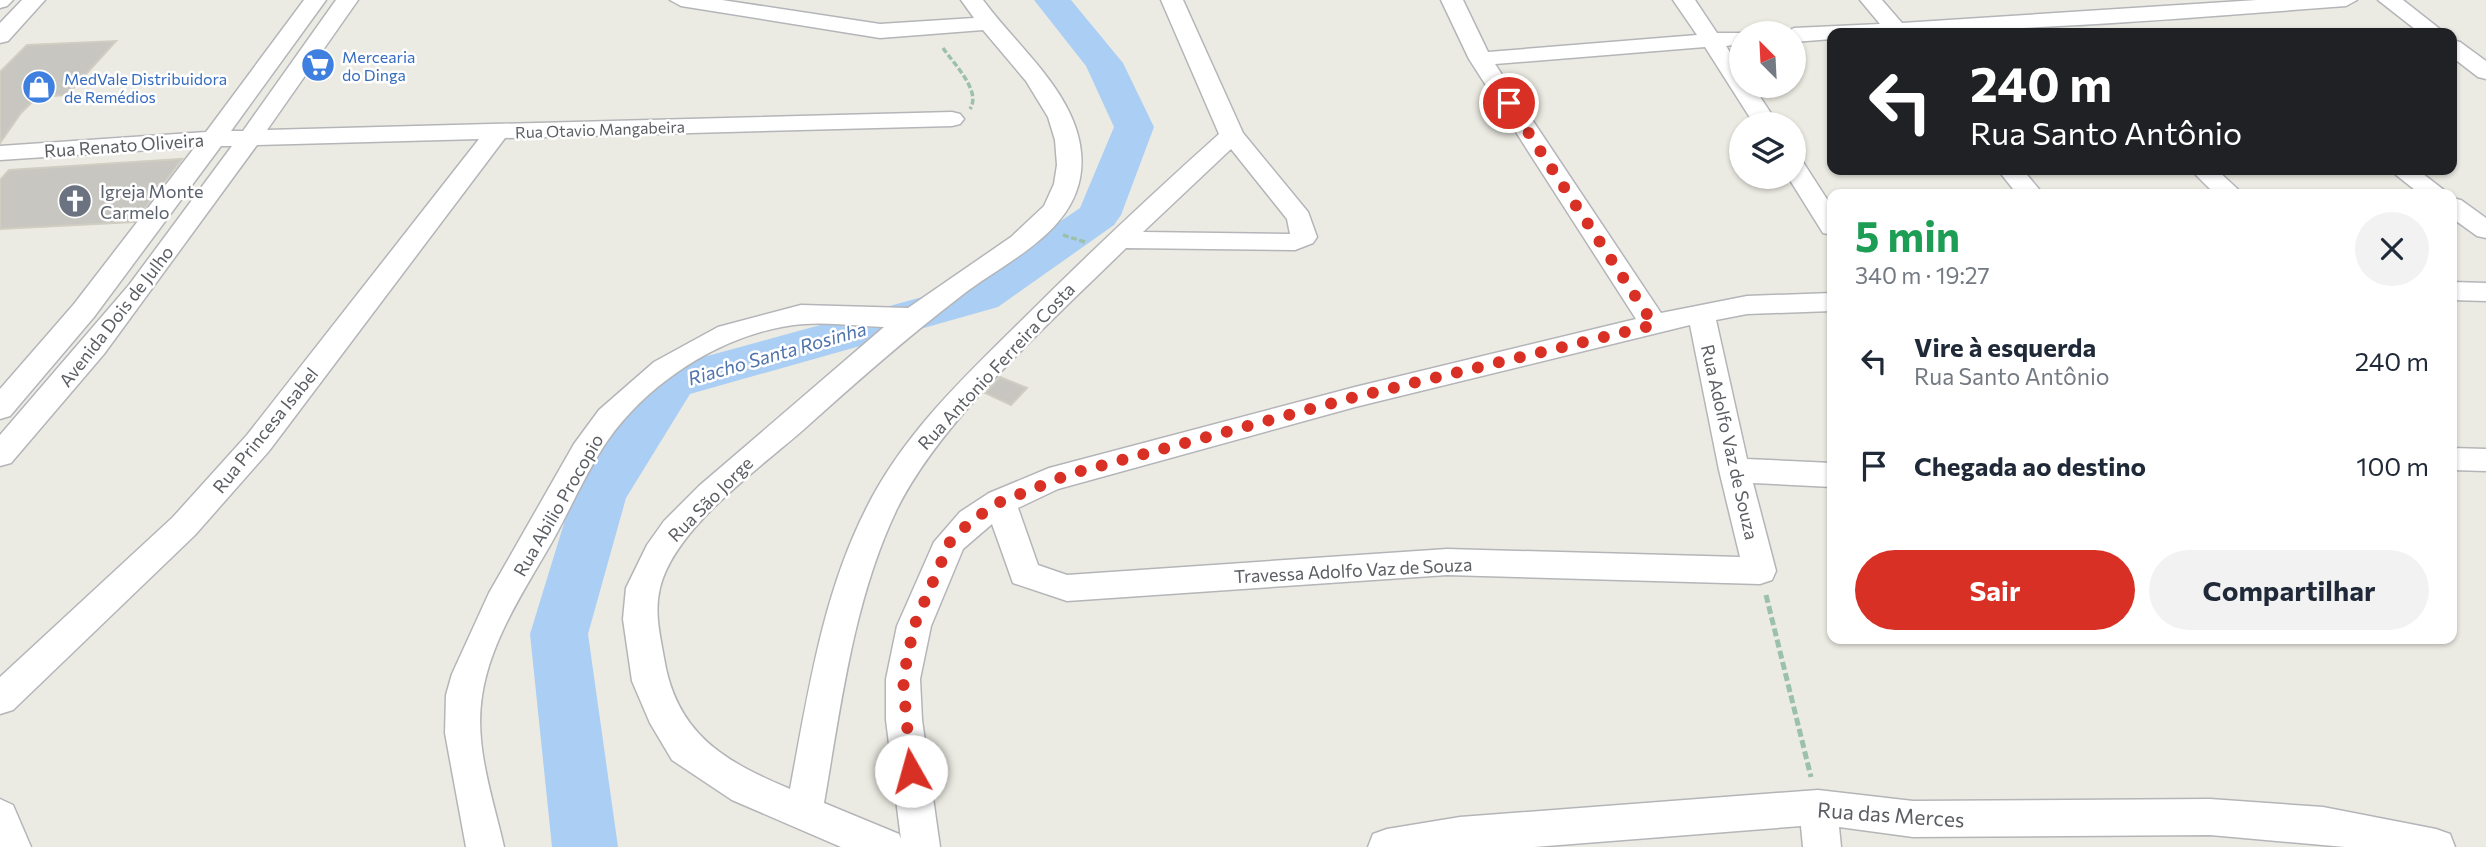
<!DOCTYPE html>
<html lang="pt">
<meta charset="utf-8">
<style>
:root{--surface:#fff;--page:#f2f2f3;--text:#1f2937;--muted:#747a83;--accent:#d93025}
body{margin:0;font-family:Commissioner,sans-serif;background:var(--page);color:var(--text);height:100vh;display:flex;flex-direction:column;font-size:26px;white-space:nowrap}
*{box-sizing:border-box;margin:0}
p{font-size:23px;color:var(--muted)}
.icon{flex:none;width:38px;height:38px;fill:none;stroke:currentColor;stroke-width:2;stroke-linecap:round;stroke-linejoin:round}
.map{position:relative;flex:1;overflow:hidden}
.sheet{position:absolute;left:1827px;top:189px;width:630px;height:455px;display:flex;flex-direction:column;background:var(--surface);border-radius:14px;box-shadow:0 2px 5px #0004}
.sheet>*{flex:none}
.banner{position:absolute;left:1827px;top:28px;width:630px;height:147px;border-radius:14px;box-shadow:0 2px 5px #0004;background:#202124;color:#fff;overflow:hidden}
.needle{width:46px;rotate:336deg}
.controls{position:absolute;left:1729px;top:21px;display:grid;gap:14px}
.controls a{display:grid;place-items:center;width:77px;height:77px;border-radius:50%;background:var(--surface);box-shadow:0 2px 5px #0004;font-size:35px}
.pin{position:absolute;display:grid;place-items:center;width:60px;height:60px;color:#fff;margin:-30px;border:4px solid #fff;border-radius:50%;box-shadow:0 2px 7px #0007}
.me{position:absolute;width:77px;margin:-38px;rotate:353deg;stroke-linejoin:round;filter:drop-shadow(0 0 5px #0008)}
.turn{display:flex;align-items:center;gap:24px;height:147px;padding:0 28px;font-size:32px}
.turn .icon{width:91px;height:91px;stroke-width:2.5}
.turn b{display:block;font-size:49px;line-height:60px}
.round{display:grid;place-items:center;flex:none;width:74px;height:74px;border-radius:37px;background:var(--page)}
.overview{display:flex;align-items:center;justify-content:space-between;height:119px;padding:0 28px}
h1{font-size:42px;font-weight:700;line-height:52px;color:#1e9e55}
.action{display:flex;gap:14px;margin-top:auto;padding:14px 28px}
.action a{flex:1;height:80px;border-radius:42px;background:var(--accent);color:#fff;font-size:28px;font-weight:700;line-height:80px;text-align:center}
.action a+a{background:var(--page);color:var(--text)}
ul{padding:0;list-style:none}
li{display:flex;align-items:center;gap:21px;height:105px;padding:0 28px}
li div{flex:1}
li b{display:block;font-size:26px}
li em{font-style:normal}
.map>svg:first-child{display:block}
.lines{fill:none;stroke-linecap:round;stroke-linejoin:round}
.river{fill:#abcef4;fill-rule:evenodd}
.building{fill:#c7c6c0;stroke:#d0cdc2;stroke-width:2}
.minor-casing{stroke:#b4b5b9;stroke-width:3}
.path-far1{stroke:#9cc1aa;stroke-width:3.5;stroke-dasharray:6 2.5;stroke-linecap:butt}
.path{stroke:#9cc1aa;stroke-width:5;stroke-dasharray:8 3.5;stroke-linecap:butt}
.minor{fill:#fff;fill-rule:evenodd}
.route{stroke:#d93025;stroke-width:12;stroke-dasharray:0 21.6}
.labels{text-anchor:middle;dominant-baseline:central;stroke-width:5;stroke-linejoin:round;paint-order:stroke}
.far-shop-label{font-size:16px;fill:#366cbe;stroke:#fff;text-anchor:start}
.far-street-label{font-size:16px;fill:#5b5e62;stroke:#fff}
.street-label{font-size:18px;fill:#5b5e62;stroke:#fff}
.worship-label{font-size:18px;fill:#5b616d;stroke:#fff;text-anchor:start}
.water-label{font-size:19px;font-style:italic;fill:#4f73ac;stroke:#fff}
.near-street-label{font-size:21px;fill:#5b5e62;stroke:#fff}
</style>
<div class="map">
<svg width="2486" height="847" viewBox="0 0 2486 847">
<rect width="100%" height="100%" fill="#ecebe3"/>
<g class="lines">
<!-- river -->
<path class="river" d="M1034,0H1071L1123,63L1154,127L1121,215L1114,225L998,307L690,394L626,498L588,634L618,847H552L530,634L573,494L581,480L656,370L966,285L1080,208L1114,127L1086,66Z"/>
</g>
<!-- building -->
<g class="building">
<path d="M116,41L67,95L37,97L21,113L0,143V72L27,45Z"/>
<path d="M182,159L134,222L0,229V180L9,170Z"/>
<path d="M1000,377L1027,388L1011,405L985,393Z"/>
</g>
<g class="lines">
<!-- minor casing -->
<g class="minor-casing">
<g id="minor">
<path d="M0,0H13L7,6L0,8Z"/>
<path d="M22,0H45L8,41L0,43V23Z"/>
<path d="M304,0H326L231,131H243L336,0H358L267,130L952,112L960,114L964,119L960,124L952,126L505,138L269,451L195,535L13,710L0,714V677L173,517L247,435L479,139L257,145L104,354L11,463L0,466V435L129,285L232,146H221L94,317L10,416L0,419V389L74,304L195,147L0,160V146L206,132Z"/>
<path d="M670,0H722L880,24L974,18L961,0H983C1020,51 1093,106 1080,178C1069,236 1003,263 961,296C906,338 854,384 802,431C757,470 674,529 660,588C654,612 660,635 664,658C676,733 723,761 790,789C808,694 822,596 866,509C902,436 962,379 1020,322C1085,257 1151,195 1219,134L1161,0H1183L1243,133L1308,212L1317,237L1313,243L1295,250L1126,248C1053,320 940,420 896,511C853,602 841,705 824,803L899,834L901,839L886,720V679L897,626L934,542L960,512L989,493L1049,468L1355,387L1636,319L1469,59L1441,0H1463L1488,52L1697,35L1673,0H1695L1717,33H1748H1741V44L1726,46L1741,69V86H1753L1778,124H1754L1705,47L1495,64L1661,313L1747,296L1832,293V311L1747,314L1716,320L1747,459L1832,463V487L1753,483L1776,571L1772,580L1760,584L1447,575L1067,601L1013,583L992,524L963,549L931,626L920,679L922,720L940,847H841L732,800L672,760L650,723L632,681L623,619L626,588L647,545L664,521L699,486L884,327C857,326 830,322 804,324C729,330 651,379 608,440C586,472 571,508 552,542C525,589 490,641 482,696C474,746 493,798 504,847H466L445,733L446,695L452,674L489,593L574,444L599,410L654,362L718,327L801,305L908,308L1011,237L1044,206L1054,184L1057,165L1055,140L1048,117L1026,81L983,30L880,38L681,6ZM1231,149L1287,219L1290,234L1143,232ZM1690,325L1719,470L1740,557L1447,549L1067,575L1038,565L1018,508L1058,489L1355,407Z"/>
<path d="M1860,0H1882L1902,23L2257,0H2357L2346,6C2175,19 2004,33 1832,33V39L1794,42V33H1784L1794,28L1880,24Z"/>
<path d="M2378,0H2403L2445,33H2420Z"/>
<path d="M2452,40L2460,42L2486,61V79L2478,77L2452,57Z"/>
<path d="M1794,160L1803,162L1832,207V235L1823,233L1788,177H1794Z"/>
<path d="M1998,170H2023L2043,194H2017Z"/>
<path d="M2191,170H2217L2243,194H2215Z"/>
<path d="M2390,170H2418L2449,194H2420Z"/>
<path d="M2452,198L2461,200L2486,218V238L2477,236L2452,218Z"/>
<path d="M2452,282L2486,283V301L2452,300Z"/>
<path d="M2452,448L2486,449V471L2452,470Z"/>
<path d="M1818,790L1913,801L2210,799L2323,807L2436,829L2450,834L2455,847H2345L2210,835L1913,837L1839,827L1841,847H1803L1801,826L1534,847H1368L1373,834L1387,829L1460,817Z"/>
<path d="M0,799L13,805L31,847H0Z"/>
</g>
</g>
<!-- path-far1 -->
<g class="path-far1">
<path d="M943,48C953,63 982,91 970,109"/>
<path d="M1063,235L1085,242"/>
</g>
<!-- path -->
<path class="path" d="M1766,595L1811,777"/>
<!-- minor -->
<use href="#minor" class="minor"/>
</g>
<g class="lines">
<!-- route -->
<path class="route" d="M911,771L903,679L914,626L950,542L971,521L1000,502L1070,474L1355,397L1654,325L1509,103"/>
</g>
<!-- icons -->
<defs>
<g id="supermarket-disc" transform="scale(1.75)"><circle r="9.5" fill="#3f7fe0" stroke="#fff"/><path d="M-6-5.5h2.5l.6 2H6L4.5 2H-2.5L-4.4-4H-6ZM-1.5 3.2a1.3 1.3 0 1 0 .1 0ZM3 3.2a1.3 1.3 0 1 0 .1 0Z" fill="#fff"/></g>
<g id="shop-disc" transform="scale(1.75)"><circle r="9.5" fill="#3f7fe0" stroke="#fff"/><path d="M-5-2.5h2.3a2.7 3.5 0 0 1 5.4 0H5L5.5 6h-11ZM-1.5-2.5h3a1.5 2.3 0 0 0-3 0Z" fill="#fff"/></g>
<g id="church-disc" transform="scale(1.75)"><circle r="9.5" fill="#6b7280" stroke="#fff"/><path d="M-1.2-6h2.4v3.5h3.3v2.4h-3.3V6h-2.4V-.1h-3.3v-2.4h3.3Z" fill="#fff"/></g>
</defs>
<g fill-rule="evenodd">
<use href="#supermarket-disc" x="318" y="65"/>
<use href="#shop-disc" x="39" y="87"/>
<use href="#church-disc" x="75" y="201"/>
</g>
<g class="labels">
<!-- far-shop labels -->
<g class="far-shop-label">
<text x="342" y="56">Mercearia<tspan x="342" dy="18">do Dinga</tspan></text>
<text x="64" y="78">MedVale Distribuidora<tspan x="64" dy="18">de Remédios</tspan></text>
</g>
<!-- far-street labels -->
<g class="far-street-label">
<text transform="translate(600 129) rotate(-2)">Rua Otavio Mangabeira</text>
</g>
<!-- street labels -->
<g class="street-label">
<text transform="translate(124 145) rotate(-4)">Rua Renato Oliveira</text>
<text transform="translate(116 316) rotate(-52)">Avenida Dois de Julho</text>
<text transform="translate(996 366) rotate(-47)">Rua Antonio Ferreira Costa</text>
<text transform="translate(265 430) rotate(-51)">Rua Princesa Isabel</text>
<text transform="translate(1730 442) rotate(77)">Rua Adolfo Vaz de Souza</text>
<text transform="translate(710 499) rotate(-45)">Rua São Jorge</text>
<text transform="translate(558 505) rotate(-60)">Rua Abilio Procopio</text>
<text transform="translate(1353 570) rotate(-3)">Travessa Adolfo Vaz de Souza</text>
</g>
<!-- worship labels -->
<g class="worship-label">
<text x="100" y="191">Igreja Monte<tspan x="100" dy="21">Carmelo</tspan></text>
</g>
<!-- water labels -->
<g class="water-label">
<text transform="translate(777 353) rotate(-16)">Riacho Santa Rosinha</text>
</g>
<!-- near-street labels -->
<g class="near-street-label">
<text transform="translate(1891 814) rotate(4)">Rua das Merces</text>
</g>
</g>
</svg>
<div class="controls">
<a><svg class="needle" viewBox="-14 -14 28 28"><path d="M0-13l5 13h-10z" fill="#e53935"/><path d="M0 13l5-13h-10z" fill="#747a83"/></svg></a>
<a><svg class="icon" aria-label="layers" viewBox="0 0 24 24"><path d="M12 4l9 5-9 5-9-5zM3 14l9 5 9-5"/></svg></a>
</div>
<div class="pin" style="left:1509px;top:103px;background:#d93025"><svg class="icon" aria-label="arrive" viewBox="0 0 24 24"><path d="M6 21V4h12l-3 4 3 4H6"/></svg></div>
<svg class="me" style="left:911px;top:771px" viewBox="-20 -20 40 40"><circle r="19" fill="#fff"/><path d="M0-13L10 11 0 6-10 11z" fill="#d93025"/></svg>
<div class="banner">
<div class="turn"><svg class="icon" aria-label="left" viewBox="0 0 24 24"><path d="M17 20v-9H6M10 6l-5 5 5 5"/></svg><div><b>240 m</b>Rua Santo Antônio</div></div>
</div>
<section class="sheet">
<div class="overview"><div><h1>5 min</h1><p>340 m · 19:27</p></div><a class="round"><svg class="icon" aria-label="close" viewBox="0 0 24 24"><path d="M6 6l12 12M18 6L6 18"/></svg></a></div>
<ul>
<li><svg class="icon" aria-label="left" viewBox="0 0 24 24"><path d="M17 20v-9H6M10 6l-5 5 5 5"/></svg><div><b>Vire à esquerda</b><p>Rua Santo Antônio</p></div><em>240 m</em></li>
<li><svg class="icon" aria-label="arrive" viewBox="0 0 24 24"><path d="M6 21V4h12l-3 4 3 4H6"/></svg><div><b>Chegada ao destino</b></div><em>100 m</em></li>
</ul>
<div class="action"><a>Sair</a><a>Compartilhar</a></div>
</section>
</div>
